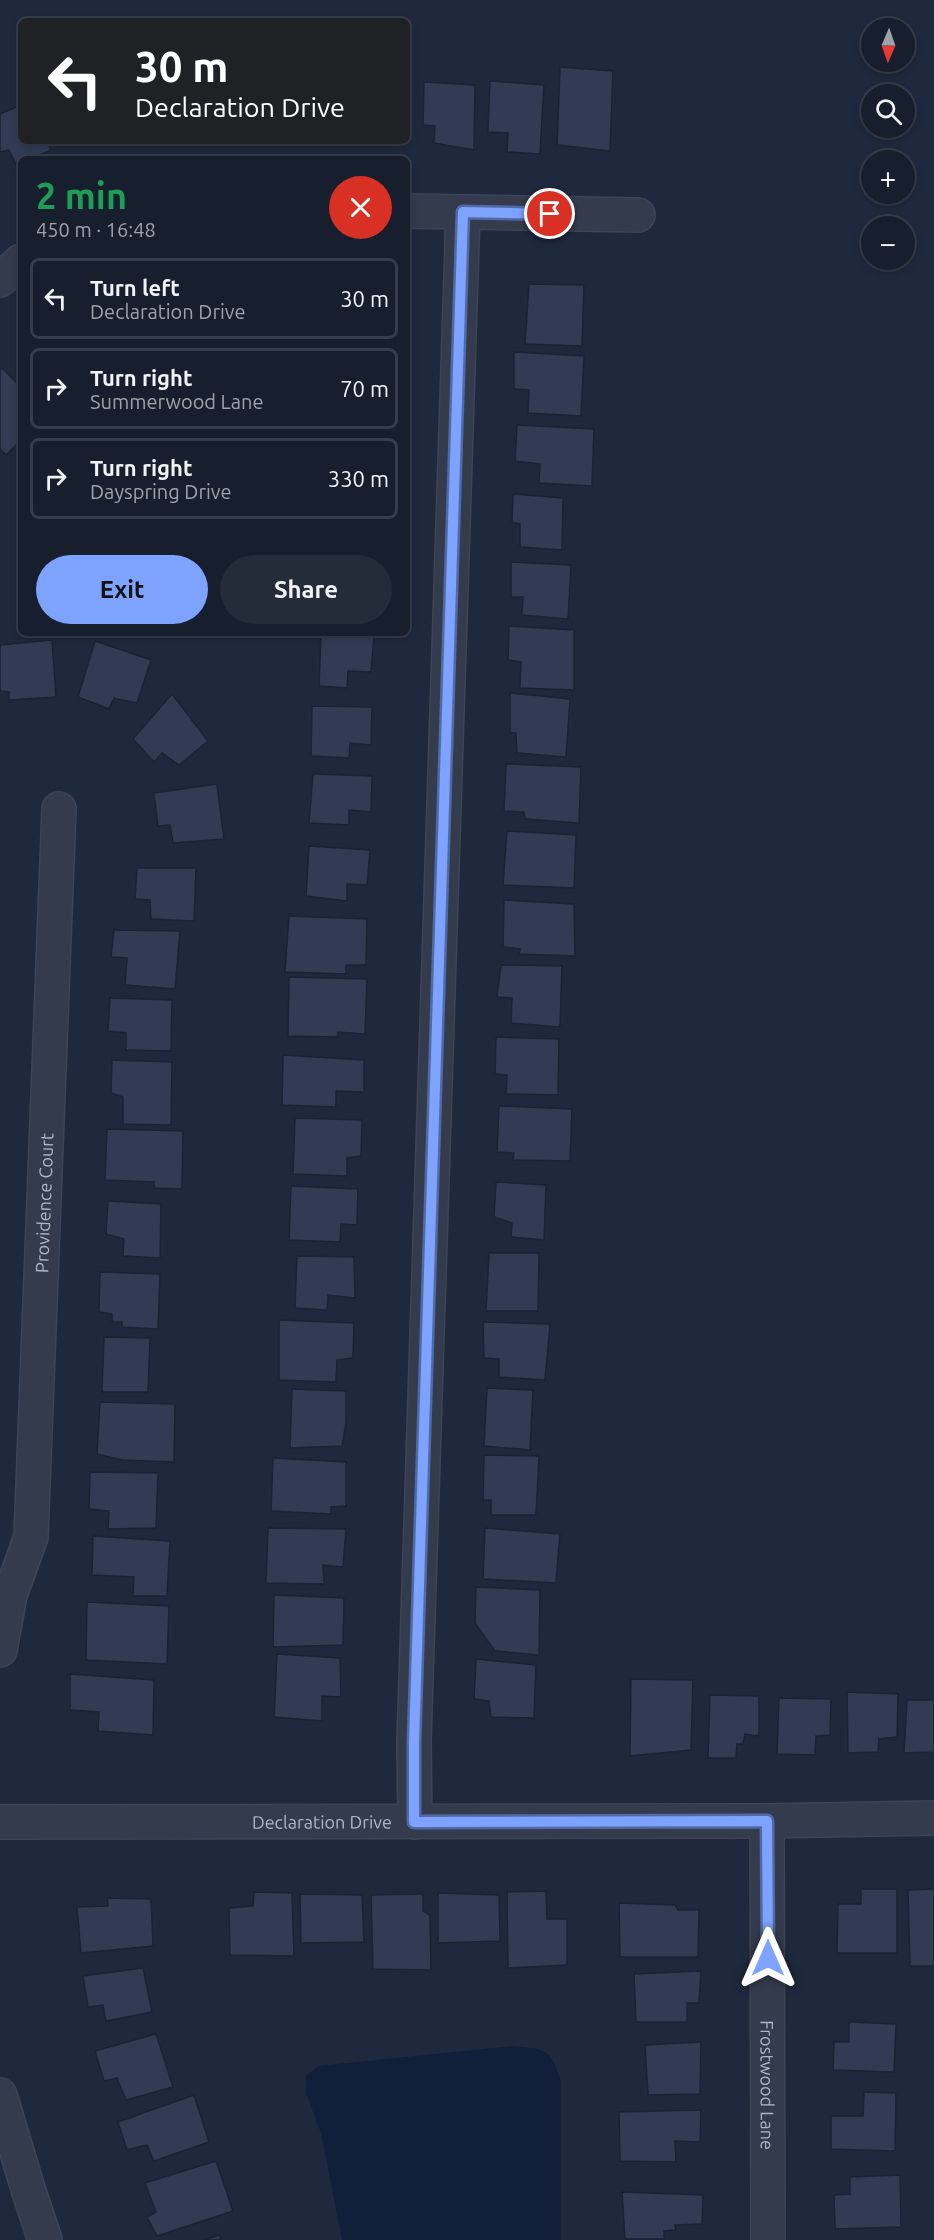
<!DOCTYPE html>
<meta charset="utf-8">
<style>
:root{--surface:#171f2e;--page:#242c3a;--text:#f1f3f6;--muted:#9ea2aa;--line:#363d4a;--accent:#7da3ff}
body{margin:0;font-family:Ubuntu,sans-serif;background:var(--page);color:var(--text);height:100vh;display:flex;flex-direction:column;font-size:22px;white-space:nowrap}
*{box-sizing:border-box;margin:0}
p{font-size:20px;color:var(--muted)}
.icon{flex:none;width:33px;height:33px;fill:none;stroke:currentColor;stroke-width:2;stroke-linecap:round;stroke-linejoin:round}
.map{position:relative;flex:1;overflow:hidden}
.panel{position:absolute;left:18px;top:156px;width:392px;height:480px;display:flex;flex-direction:column;background:var(--surface);border-radius:9px;box-shadow:0 3px 9px #0003,0 0 0 2px var(--line)}
.panel>*{flex:none}
.top-card{position:absolute;left:18px;top:18px;width:392px;height:126px;border-radius:9px;box-shadow:0 3px 9px #0003,0 0 0 2px var(--line);background:#202124;color:#fff;overflow:hidden}
.needle{width:39px;rotate:182deg}
.tools{position:absolute;left:861px;top:18px;display:grid;gap:12px}
.tools a{display:grid;place-items:center;width:54px;height:54px;border-radius:50%;background:var(--surface);box-shadow:0 3px 9px #0003,0 0 0 2px var(--line);font-size:30px}
.pin{position:absolute;display:grid;place-items:center;width:51px;height:51px;color:#fff;margin:-26px;border:3px solid #fff;border-radius:50%;box-shadow:0 2px 6px #0007}
.me{position:absolute;width:66px;margin:-33px;rotate:0deg;stroke-linejoin:round;filter:drop-shadow(0 0 4px #0008)}
.turn{display:flex;align-items:center;gap:21px;height:126px;padding:0 18px;font-size:27px}
.turn .icon{width:78px;height:78px;stroke-width:2.5}
.turn b{display:block;font-size:42px;line-height:51px}
.round{display:grid;place-items:center;flex:none;width:63px;height:63px;border-radius:32px;background:var(--page)}
.summary{display:flex;align-items:center;justify-content:space-between;height:102px;padding:0 18px}
h1{font-size:36px;font-weight:700;line-height:45px;color:#1e9e55}
.primary-button{display:flex;gap:12px;margin-top:auto;padding:12px 18px}
.primary-button a{flex:1;height:69px;border-radius:36px;background:var(--accent);color:#111;font-size:24px;font-weight:700;line-height:69px;text-align:center}
.primary-button a+a{background:var(--page);color:var(--text)}
ul{padding:0;list-style:none}
li{display:flex;align-items:center;gap:18px;height:81px;margin:0 12px 9px;padding:0 6px;border:3px solid var(--line);border-radius:9px}
li div{flex:1}
li b{display:block;font-size:22px}
li em{font-style:normal}
.map>svg:first-child{display:block}
.water{fill:#121f3b}
.building{fill:#313c54;stroke:#1b2333;stroke-width:1.5}
.lines{fill:none;stroke-linecap:round;stroke-linejoin:round}
.minor-casing{stroke:#3d4456;stroke-width:36}
.minor{stroke:#333b4d;stroke-width:33}
.route-casing{stroke:#516aa6;stroke-width:15}
.route{stroke:#7da3ff;stroke-width:10}
.labels{text-anchor:middle;dominant-baseline:central;stroke-width:6;stroke-linejoin:round;paint-order:stroke}
.street-label{font-size:18px;fill:#aeb6c9;stroke:#192131}
</style>
<div class="map">
<svg width="934" height="2240" viewBox="0 0 934 2240">
<rect width="100%" height="100%" fill="#1f293d"/>
<!-- water -->
<path class="water" d="M512,2046C545,2049 550,2047 561,2081V2240H342L321,2133L306,2093V2076L318,2066Z"/>
<!-- building -->
<g class="building">
<path d="M560,67L613,71L610,151L557,145Z"/>
<path d="M406,76L407,144L369,145V141H406Z"/>
<path d="M490,81L544,85L540,154L507,152L508,133L488,132Z"/>
<path d="M424,82L475,85L474,150L434,143L435,126L423,125Z"/>
<path d="M21,105V141H47L51,150L31,159H21V164L17,166L9,150L0,152V114Z"/>
<path d="M529,284L584,285L582,346L525,344Z"/>
<path d="M514,352L584,356L581,416L528,413L529,390L514,389Z"/>
<path d="M2,368L21,387V440L6,455L0,449V370Z"/>
<path d="M517,425L594,429L592,486L539,483L540,464L515,461Z"/>
<path d="M513,494L563,498L562,550L520,547V524L512,522Z"/>
<path d="M511,562L571,565L568,619L522,615L523,597H511Z"/>
<path d="M509,626L574,630V690L520,688L521,662L508,660Z"/>
<path d="M321,634L374,636L371,672L348,671L347,688L319,686Z"/>
<path d="M52,640L56,697L9,700V692L0,691V645Z"/>
<path d="M95,641L151,660L137,703L114,698L109,709L78,697Z"/>
<path d="M510,693L570,699L566,757L517,753L516,733H510Z"/>
<path d="M172,694L208,741L179,765L162,753L154,762L133,739Z"/>
<path d="M312,706L372,707L371,745L350,743L349,758L311,756Z"/>
<path d="M506,764L581,767L579,823L525,819L524,812L504,811Z"/>
<path d="M313,774L372,776L371,812L349,810V825L309,823Z"/>
<path d="M217,784L224,839L173,843L170,825L158,826L154,793Z"/>
<path d="M507,831L576,835L574,888L503,885Z"/>
<path d="M309,846L370,850L367,885L347,884V901L306,896Z"/>
<path d="M137,868H196L194,921L151,919L150,900L135,899Z"/>
<path d="M504,900L574,904L575,956L519,954L520,949L503,947Z"/>
<path d="M289,916L367,919L366,965H346V974L285,972Z"/>
<path d="M114,930L180,931L175,989L125,985L127,958L111,957Z"/>
<path d="M501,965L562,966L560,1027L511,1023L512,998L497,997Z"/>
<path d="M289,977L367,979L365,1034L338,1032V1037L288,1036Z"/>
<path d="M110,998L172,1000L171,1051L126,1050V1033L108,1031Z"/>
<path d="M496,1037L559,1039L558,1095L506,1094L507,1075L495,1074Z"/>
<path d="M283,1055L364,1060V1092L336,1091V1107L282,1105Z"/>
<path d="M112,1060L172,1062L171,1125L123,1124V1097L111,1093Z"/>
<path d="M499,1106L572,1109L570,1161L513,1160L514,1153L497,1152Z"/>
<path d="M295,1118L362,1120L361,1156L347,1158V1176L293,1174Z"/>
<path d="M107,1129L183,1131L182,1189L154,1188V1182L105,1180Z"/>
<path d="M496,1182L546,1185L544,1240L511,1237L512,1223L494,1217Z"/>
<path d="M291,1186L358,1189L357,1225L341,1224L340,1242L289,1240Z"/>
<path d="M108,1201L161,1204L160,1258L123,1256L124,1239L106,1234Z"/>
<path d="M489,1253H539L538,1311H486Z"/>
<path d="M297,1256L354,1257L355,1298L328,1295L327,1310L295,1308Z"/>
<path d="M100,1272L160,1274L158,1329L122,1327V1322H112V1314L99,1312Z"/>
<path d="M279,1320L354,1323L353,1358L337,1360L336,1382L279,1380Z"/>
<path d="M483,1322L550,1324L545,1380L499,1377V1359L484,1358Z"/>
<path d="M104,1337L150,1338L148,1392H102Z"/>
<path d="M487,1388L533,1390L530,1450L484,1446Z"/>
<path d="M292,1389L346,1391V1422L342,1446L290,1448Z"/>
<path d="M100,1402L175,1404L174,1462L122,1460L97,1454Z"/>
<path d="M484,1455L539,1456L536,1515H491V1500H483Z"/>
<path d="M273,1458L346,1462V1506L331,1507V1514L271,1511Z"/>
<path d="M90,1472L158,1473L156,1528L108,1529L109,1511L89,1509Z"/>
<path d="M268,1528L346,1529L343,1567L323,1565L324,1584L266,1583Z"/>
<path d="M485,1528L560,1534L556,1583L483,1579Z"/>
<path d="M93,1536L170,1541L167,1596H133L134,1577L92,1575Z"/>
<path d="M476,1587L540,1590L539,1655L495,1651L475,1623Z"/>
<path d="M274,1595L344,1598L343,1645L273,1647Z"/>
<path d="M87,1602L169,1606L167,1664L86,1660Z"/>
<path d="M277,1654L340,1658L341,1697L322,1696V1721L274,1717Z"/>
<path d="M476,1659L536,1665L534,1718L491,1717L489,1701L474,1699Z"/>
<path d="M70,1674L154,1680L153,1735L98,1731L99,1712L70,1710Z"/>
<path d="M631,1679L693,1680L691,1750L630,1756Z"/>
<path d="M847,1692L898,1694L897,1737L879,1739L878,1752L848,1753Z"/>
<path d="M710,1695L759,1696V1736L745,1734L743,1744H737L736,1758H708Z"/>
<path d="M779,1698L831,1699L830,1735L816,1736L815,1755L777,1754Z"/>
<path d="M907,1700H934V1752L904,1753Z"/>
<path d="M861,1889H897V1953H837L838,1904H861Z"/>
<path d="M934,1889V1966H910L908,1890Z"/>
<path d="M546,1891L547,1919H567V1965L508,1968L507,1892Z"/>
<path d="M254,1892L292,1893L294,1956L230,1955L229,1908L253,1906Z"/>
<path d="M438,1893L499,1895L500,1941L438,1943Z"/>
<path d="M300,1894L362,1895L364,1942L301,1943Z"/>
<path d="M423,1894V1911L430,1915L431,1970L373,1969L371,1895Z"/>
<path d="M107,1898L151,1899L153,1946L81,1953L77,1907L108,1906Z"/>
<path d="M619,1903L675,1905L678,1910H699L698,1957H620Z"/>
<path d="M143,1968L152,2012L106,2021L103,2005L88,2007L83,1976Z"/>
<path d="M701,1971L699,2003H687V2022H636L634,1974Z"/>
<path d="M849,2022L896,2024L894,2072L833,2070L834,2042H849Z"/>
<path d="M156,2034L173,2087L126,2100L117,2078L104,2081L95,2051Z"/>
<path d="M701,2042L700,2094L648,2095L645,2045Z"/>
<path d="M864,2092L896,2093L895,2151L831,2149V2116H863Z"/>
<path d="M194,2095L209,2142L154,2161L147,2145L127,2150L118,2122Z"/>
<path d="M701,2110L700,2142L675,2141L676,2162L620,2161L619,2112Z"/>
<path d="M216,2161L233,2211L157,2236L147,2217L156,2212L145,2183Z"/>
<path d="M900,2175L901,2227L835,2229L834,2195L850,2194V2177Z"/>
<path d="M622,2192L703,2195L702,2224L675,2225L676,2230L664,2231V2239H625Z"/>
<path d="M220,2235L221,2240H203Z"/>
</g>
<g class="lines">
<!-- minor casing -->
<g class="minor-casing">
<g id="minor">
<path d="M406,211L638,215"/>
<path d="M0,280L21,261"/>
<path id="s1" d="M0,1650L10,1595L31,1537L59,809"/>
<path id="s2" d="M767,1821L768,2240"/>
<path id="s3" d="M0,1822L767,1821L934,1818"/>
<path d="M415,1822L414,1741L463,212"/>
<path d="M0,2095L29,2192L45,2240"/>
</g>
</g>
<!-- minor -->
<use href="#minor" class="minor"/>
</g>
<g class="lines">
<!-- route casing -->
<g class="route-casing">
<path id="route" d="M550,214L463,212L414,1742V1822L767,1821L768,1958"/>
</g>
<!-- route -->
<use href="#route" class="route"/>
</g>
<g class="labels">
<!-- street labels -->
<g class="street-label">
<text stroke="none"><textPath href="#s1" startOffset="452">Providence Court</textPath></text>
<text stroke="none"><textPath href="#s3" startOffset="322">Declaration Drive</textPath></text>
<text stroke="none"><textPath href="#s2" startOffset="264">Frostwood Lane</textPath></text>
</g>
</g>
</svg>
<div class="tools">
<a><svg class="needle" viewBox="-14 -14 28 28"><path d="M0-13l5 13h-10z" fill="#e53935"/><path d="M0 13l5-13h-10z" fill="#9ea2aa"/></svg></a>
<a><svg class="icon" aria-label="search" viewBox="0 0 24 24"><circle cx="10" cy="10" r="6"/><path d="M15 15l6 6"/></svg></a>
<a>+</a>
<a>−</a>
</div>
<div class="pin" style="left:550px;top:214px;background:#d93025"><svg class="icon" aria-label="arrive" viewBox="0 0 24 24"><path d="M6 21V4h12l-3 4 3 4H6"/></svg></div>
<svg class="me" style="left:768px;top:1958px" viewBox="-20 -20 40 40"><path d="M0-17L14 15 0 8-14 15z" fill="#7da3ff" stroke="#fff" stroke-width="4"/></svg>
<div class="top-card">
<div class="turn"><svg class="icon" aria-label="left" viewBox="0 0 24 24"><path d="M17 20v-9H6M10 6l-5 5 5 5"/></svg><div><b>30 m</b>Declaration Drive</div></div>
</div>
<section class="panel">
<div class="summary"><div><h1>2 min</h1><p>450 m · 16:48</p></div><a class="round" style="background:#d93025;color:#fff"><svg class="icon" aria-label="close" viewBox="0 0 24 24"><path d="M6 6l12 12M18 6L6 18"/></svg></a></div>
<ul>
<li><svg class="icon" aria-label="left" viewBox="0 0 24 24"><path d="M17 20v-9H6M10 6l-5 5 5 5"/></svg><div><b>Turn left</b><p>Declaration Drive</p></div><em>30 m</em></li>
<li><svg class="icon" aria-label="right" viewBox="0 0 24 24"><path d="M7 20v-9h11M14 6l5 5-5 5"/></svg><div><b>Turn right</b><p>Summerwood Lane</p></div><em>70 m</em></li>
<li><svg class="icon" aria-label="right" viewBox="0 0 24 24"><path d="M7 20v-9h11M14 6l5 5-5 5"/></svg><div><b>Turn right</b><p>Dayspring Drive</p></div><em>330 m</em></li>
</ul>
<div class="primary-button"><a>Exit</a><a>Share</a></div>
</section>
</div>
